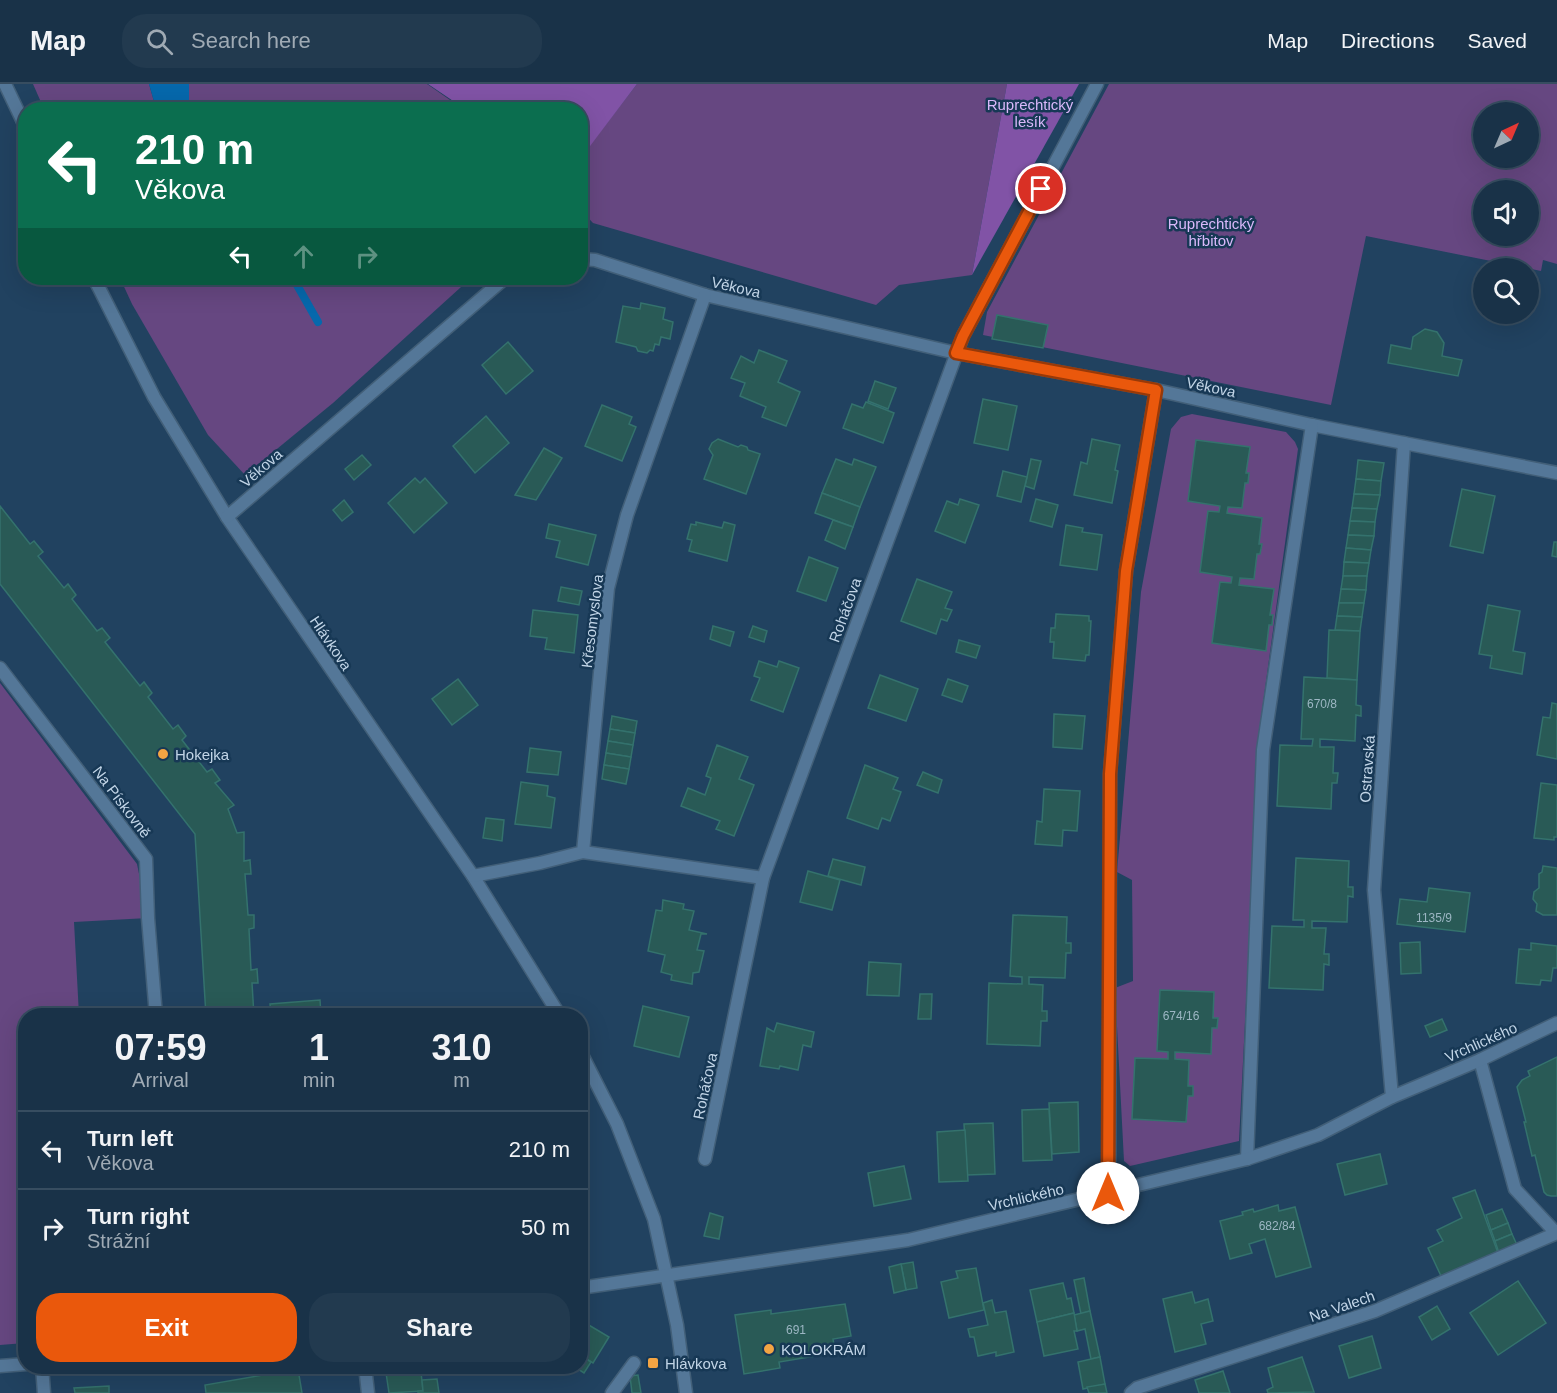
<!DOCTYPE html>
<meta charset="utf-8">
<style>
:root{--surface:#193248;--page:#223a4f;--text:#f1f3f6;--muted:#9faab4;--line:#374d60;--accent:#ea580c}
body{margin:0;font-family:Arial,sans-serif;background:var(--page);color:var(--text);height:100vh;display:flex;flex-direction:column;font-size:22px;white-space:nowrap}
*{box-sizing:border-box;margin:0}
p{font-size:20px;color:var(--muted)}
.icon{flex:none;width:33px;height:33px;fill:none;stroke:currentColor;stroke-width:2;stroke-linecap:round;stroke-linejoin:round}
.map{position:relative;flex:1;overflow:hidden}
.panel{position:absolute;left:18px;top:924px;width:570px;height:366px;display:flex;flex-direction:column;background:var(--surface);border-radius:24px;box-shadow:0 6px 24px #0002,0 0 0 2px var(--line)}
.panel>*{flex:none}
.guide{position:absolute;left:18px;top:18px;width:570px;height:183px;border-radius:24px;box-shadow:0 6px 24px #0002,0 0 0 2px var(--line);background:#0b6e4f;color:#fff;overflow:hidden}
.needle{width:39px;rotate:44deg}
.controls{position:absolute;left:1473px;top:18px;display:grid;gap:12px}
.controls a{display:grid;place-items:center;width:66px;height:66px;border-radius:50%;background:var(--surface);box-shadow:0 6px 24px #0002,0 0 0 2px var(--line);font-size:30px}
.pin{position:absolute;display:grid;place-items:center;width:51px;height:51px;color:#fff;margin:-26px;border:3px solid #fff;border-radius:50%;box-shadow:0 2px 6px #0007}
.me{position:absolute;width:66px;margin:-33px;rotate:0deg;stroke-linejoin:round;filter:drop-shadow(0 0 4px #0008)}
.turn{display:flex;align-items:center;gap:21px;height:126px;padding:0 18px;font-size:27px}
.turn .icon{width:78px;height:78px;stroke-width:2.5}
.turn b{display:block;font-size:42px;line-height:51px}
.lanes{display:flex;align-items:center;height:57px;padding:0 18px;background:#0003;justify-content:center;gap:30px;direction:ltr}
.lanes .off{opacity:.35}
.eta{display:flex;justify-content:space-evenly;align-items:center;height:102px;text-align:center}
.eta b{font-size:36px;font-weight:700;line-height:42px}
.action{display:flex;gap:12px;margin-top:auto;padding:12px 18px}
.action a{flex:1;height:69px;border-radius:24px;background:var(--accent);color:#fff;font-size:24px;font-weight:700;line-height:69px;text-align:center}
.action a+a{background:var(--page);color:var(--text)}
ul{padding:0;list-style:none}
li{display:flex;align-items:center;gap:18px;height:78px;padding:0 18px;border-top:2px solid var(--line)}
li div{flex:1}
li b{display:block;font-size:22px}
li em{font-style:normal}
header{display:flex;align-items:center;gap:36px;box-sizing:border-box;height:84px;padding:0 30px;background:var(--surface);border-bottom:2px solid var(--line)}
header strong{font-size:28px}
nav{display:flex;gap:33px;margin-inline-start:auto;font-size:21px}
.search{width:420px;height:54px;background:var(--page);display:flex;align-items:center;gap:15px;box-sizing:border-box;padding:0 21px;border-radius:24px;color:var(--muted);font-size:22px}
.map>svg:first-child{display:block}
.green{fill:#664781;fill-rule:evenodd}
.forest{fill:#8153a6}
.water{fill:#0668ac}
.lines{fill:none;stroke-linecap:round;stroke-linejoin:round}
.stream{stroke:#0668ac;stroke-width:8}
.building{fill:#295a56;stroke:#34726d;stroke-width:1.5}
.lane-casing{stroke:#425f78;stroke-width:15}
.street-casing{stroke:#425f78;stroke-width:15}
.lane{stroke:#547798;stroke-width:12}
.street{stroke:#547798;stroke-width:12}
.route-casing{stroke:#983908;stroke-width:15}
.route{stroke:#ea580c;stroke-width:10}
.poi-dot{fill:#f3a443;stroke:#173855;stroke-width:2}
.labels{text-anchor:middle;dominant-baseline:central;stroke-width:5;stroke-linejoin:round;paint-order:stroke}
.number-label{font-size:12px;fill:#9cb6c3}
.park-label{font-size:15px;fill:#dab8fa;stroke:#173855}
.street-label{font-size:15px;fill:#c2d5e7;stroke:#173855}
.poi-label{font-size:15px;fill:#c2d5e7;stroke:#173855;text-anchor:start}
</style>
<header>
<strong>Map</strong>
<div class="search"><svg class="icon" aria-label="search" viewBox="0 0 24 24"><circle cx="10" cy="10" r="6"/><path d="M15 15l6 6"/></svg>Search here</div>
<nav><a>Map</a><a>Directions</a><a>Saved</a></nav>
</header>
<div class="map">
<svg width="1557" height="1309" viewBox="0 0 1557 1309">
<rect width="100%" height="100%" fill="#214260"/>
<!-- green -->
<g class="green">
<path d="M33,0H149L155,21L164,25H44Z"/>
<path d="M189,0H427L463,25L183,26L189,20Z"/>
<path d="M637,0H1007L972,191L899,201L876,221L593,139L581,126L580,74Z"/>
<path d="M1109,0H1557V180L1543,176L1541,187L1366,152L1331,321L983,251L987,228ZM1484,28H1528V74H1484ZM1484,106H1528V152H1484Z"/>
<path d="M120,194H471L333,319L245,391L208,351L132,220Z"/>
<path d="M1192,330L1286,348L1295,358L1298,365L1260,641L1239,1057L1130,1082L1124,1077L1115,904L1133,897L1132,796L1117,788L1141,508L1171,345L1181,333Z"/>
<path d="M0,599L137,780L148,834L74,838L79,931L26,932L25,1259L0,1261Z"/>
</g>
<!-- forest -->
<g class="forest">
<path d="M428,0H637L581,74L580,26L465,25Z"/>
<path d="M1007,0H1079L972,191Z"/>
</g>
<!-- water -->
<path class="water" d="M149,0H189V20C179,29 166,27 155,21Z"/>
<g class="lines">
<!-- stream -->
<path class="stream" d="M293,194L318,238"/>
</g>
<!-- building -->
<g class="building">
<path d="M641,219L665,224L663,235L673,238L670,255L661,253L659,261L655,260L653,267L650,266L647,269L638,267L636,263L616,258L623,222L640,225Z"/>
<path d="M997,231L1048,241L1043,264L992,255Z"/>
<path d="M1425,245L1437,248L1444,259L1442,272L1462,276L1458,292L1388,279L1391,261L1411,265L1413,253Z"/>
<path d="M508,258L533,287L506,310L482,281Z"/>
<path d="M759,266L787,277L778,298L800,308L786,342L762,333L766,323L740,312L745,299L731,294L741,272L754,279Z"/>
<path d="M875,297L896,304L888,325L868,317Z"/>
<path d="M983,315L1017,322L1008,366L974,359Z"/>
<path d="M866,318L894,329L883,359L843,344L852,320L863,324Z"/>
<path d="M602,321L632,333L629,340L636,343L622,377L585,362Z"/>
<path d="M486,332L509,359L475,389L453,362Z"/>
<path d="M718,355L738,363L741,361L747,363L748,366L760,370L746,410L704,395L713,371L709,365L712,359Z"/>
<path d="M1092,355L1120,361L1115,386L1118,387L1112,419L1074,411L1081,378L1087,380Z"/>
<path d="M1196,356L1250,363L1246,389H1249L1248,399H1245L1242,424L1228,423L1227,429L1262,434L1259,460H1262L1260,470H1257L1254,495L1240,494L1239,501L1274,505L1270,531H1273L1272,541H1269L1266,567L1212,559L1220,498L1231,499L1232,493L1200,488L1208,427L1219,428L1220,422L1188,417Z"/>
<path d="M544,364L562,374L536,416L515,411Z"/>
<path d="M362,371L371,381L354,396L345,385Z"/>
<path d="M836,375L852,381L854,375L876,383L860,423L822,409Z"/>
<path d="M1031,375L1041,377L1034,405L1025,402Z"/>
<path d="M1358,376L1384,379L1381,397L1356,395Z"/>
<path d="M1003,387L1027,393L1021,418L997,412Z"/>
<path d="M415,394L420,399L425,394L447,419L414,449L388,419Z"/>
<path d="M1356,395L1381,397L1380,411L1354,410Z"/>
<path d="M1462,405L1495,412L1483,469L1450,462Z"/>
<path d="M822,409L860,423L853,443L815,429Z"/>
<path d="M1354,410L1380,411L1377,425L1352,424Z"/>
<path d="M960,415L979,421L965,459L935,447L947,417L958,421Z"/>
<path d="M1036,415L1058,421L1052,443L1030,437Z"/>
<path d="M344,416L353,428L342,437L333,426Z"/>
<path d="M0,422L30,460L34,457L43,468L38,472L64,504L68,500L76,511L72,515L97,547L102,544L110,554L105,558L140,602L144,598L152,609L148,613L173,645L178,641L186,652L182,656L207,688L212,685L220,696L215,699L234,721L228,725L237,749L244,748V777L250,776L251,790H245L248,831H254V844L249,845L251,886L257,885L258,899H252L254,932H206L195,750L0,500Z"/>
<path d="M1352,424L1377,425L1375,438L1350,437Z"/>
<path d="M833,436L853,443L845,465L825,456Z"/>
<path d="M1350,437L1375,438L1374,452L1348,451Z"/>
<path d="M696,438L722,444L724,438L735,441L727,477L689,467L692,456L687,455L691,440L696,441Z"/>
<path d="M549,440L596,451L588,481L556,473L560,457L546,454Z"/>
<path d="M1066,441L1083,444L1082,448L1102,451L1097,486L1060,481Z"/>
<path d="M1348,451L1374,452L1371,466L1346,464Z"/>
<path d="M1554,458H1557V473L1552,472Z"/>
<path d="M1346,464L1371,466L1369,479L1344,478Z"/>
<path d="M809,473L838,484L826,517L797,507Z"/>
<path d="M1344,478L1369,479L1367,492H1343Z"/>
<path d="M1343,492H1367L1366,506L1341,505Z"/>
<path d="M917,495L952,508L945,524L952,526L947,537L941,535L936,550L901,537Z"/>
<path d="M561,503L582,507L579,521L558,517Z"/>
<path d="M1341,505L1366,506L1364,519H1339Z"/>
<path d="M1339,519H1364L1362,533L1337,532Z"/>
<path d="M1488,521L1520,527L1513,567L1525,569L1522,590L1490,584L1492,572L1479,570Z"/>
<path d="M533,526L578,531L574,569L545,565L547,554L530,552Z"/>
<path d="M1056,530L1089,532V537H1091L1089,571H1086L1085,577L1053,574L1054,558H1050L1051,544H1055Z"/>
<path d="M1337,532L1362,533L1360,547L1335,546Z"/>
<path d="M713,542L734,548L730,562L710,555Z"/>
<path d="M753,542L767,547L764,558L749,553Z"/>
<path d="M1329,546L1360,547L1357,596L1327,594Z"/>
<path d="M959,556L980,562L976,574L956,568Z"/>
<path d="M759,577L777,583L779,577L799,584L783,628L751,616L760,594L754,592Z"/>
<path d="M880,591L918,605L906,637L868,624Z"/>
<path d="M1304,593L1357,596L1356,621L1361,622V632L1356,631L1355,657L1320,655V663H1334L1333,689H1338L1337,699H1332L1331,725L1277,722L1280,661L1312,662L1313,655H1301Z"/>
<path d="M458,595L478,621L452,641L432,615Z"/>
<path d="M948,595L968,602L962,618L942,611Z"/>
<path d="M1552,619L1557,620V675L1537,671L1543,633L1550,634Z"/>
<path d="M1054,630L1085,632L1082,665L1053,663Z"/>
<path d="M612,632L637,637L635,649L610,645Z"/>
<path d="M610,645L635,649L633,661L608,657Z"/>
<path d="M608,657L633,661L631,673L606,669Z"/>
<path d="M717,661L748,673L739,695L754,701L734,752L716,745L720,737L681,722L688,704L705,711L711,694L706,692Z"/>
<path d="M530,664L561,668L558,691L527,688Z"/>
<path d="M606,669L631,673L629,685L604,681Z"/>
<path d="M604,681L629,685L626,700L602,695Z"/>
<path d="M865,681L898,694L893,705L901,708L890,737L882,734L878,745L847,734Z"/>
<path d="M923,688L942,696L938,709L917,701Z"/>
<path d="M521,698L548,702L547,712L555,714L551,744L515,740Z"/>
<path d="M1541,699L1557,701V753H1554V756L1534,754Z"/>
<path d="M1044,705L1080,707L1077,747L1063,746L1062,762L1035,760L1037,737L1042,738Z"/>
<path d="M486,734L504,736L502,757L483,754Z"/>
<path d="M1296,774L1349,777L1348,803H1353V813L1348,812L1347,838L1312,837V844H1326L1324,870H1329V881L1324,880L1323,906L1269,904L1272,842L1304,843V836H1293Z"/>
<path d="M833,775L865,783L861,801L828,792Z"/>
<path d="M1543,782L1557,784V831H1543L1536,827L1537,820L1533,815L1534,808L1539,804V790L1542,788Z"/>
<path d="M808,787L840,796L832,826L800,818Z"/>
<path d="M1429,804L1470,809L1465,848L1397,840L1400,815L1427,818Z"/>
<path d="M663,816L684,820L683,825L694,827L689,846L707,850H701L697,866L704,867L699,888L693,889L692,900L671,896L672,891L661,888L665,871L648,867L656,826L662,827Z"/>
<path d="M1013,831L1067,833L1066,859H1071V869H1066L1065,894L1029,893V900L1043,901L1042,927H1047V937H1041L1040,962L987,960L989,899L1022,900V893L1010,892Z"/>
<path d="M1420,858L1421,889L1401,890L1400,859Z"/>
<path d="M1531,859L1557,862V884H1553L1551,897L1541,896L1540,901L1516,899L1519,865L1531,866Z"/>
<path d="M869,878L901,880L899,912L867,911Z"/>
<path d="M1160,906L1214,908L1213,934H1218L1217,944H1212L1211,970L1175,968V975L1189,976L1188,1002H1193V1012H1188L1186,1038L1132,1035L1135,974L1168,975V968L1157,967Z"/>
<path d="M920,910H932L931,935H918Z"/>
<path d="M320,916L321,932H271L270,920Z"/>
<path d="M643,922L689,933L679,973L634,962Z"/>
<path d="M1442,935L1447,946L1430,953L1425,942Z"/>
<path d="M777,939L814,948L811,963L803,961L798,986L780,982L779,985L760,982L767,944L774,948Z"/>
<path d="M1557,973V1112H1551L1547,1111L1544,1108L1535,1071L1532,1072L1524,1038H1526L1517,1003L1522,996L1530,992L1528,987Z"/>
<path d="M1078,1018L1079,1068L1052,1070L1049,1019Z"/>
<path d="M1049,1025L1052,1076L1023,1077L1022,1026Z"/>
<path d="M993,1039L995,1090L967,1091L964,1040Z"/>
<path d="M965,1046L968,1097L939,1098L937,1048Z"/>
<path d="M1380,1070L1387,1100L1345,1111L1337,1080Z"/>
<path d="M904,1082L911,1115L874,1122L868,1089Z"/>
<path d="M1475,1106L1498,1169L1441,1192L1428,1164L1443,1157L1437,1146L1462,1134L1453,1114Z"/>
<path d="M1278,1121L1279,1127L1295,1123L1311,1183L1276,1193L1265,1155L1249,1160L1252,1169L1230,1175L1220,1137L1243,1131L1242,1128L1253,1125L1254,1128Z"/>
<path d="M1502,1125L1508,1139L1491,1146L1486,1131Z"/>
<path d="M710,1129L723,1133L719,1155L704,1152Z"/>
<path d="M1508,1139L1512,1150L1495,1157L1491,1146Z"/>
<path d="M1512,1150L1517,1161L1499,1169L1495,1157Z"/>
<path d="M913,1178L917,1204L906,1206L901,1180Z"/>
<path d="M901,1180L906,1206L894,1209L889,1183Z"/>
<path d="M976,1184L984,1226L949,1234L941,1198L958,1194L956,1187Z"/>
<path d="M1084,1194L1090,1227L1081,1230L1074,1196Z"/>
<path d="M1518,1197L1546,1239L1498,1271L1470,1229Z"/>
<path d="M1063,1199L1067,1215L1071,1214L1074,1229L1037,1238L1030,1206Z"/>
<path d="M1192,1208L1195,1219L1208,1215L1213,1237L1201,1240L1206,1260L1175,1268L1163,1215Z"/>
<path d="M992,1216L995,1229L1006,1227L1014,1268L996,1272V1268L978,1272L974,1253H970L968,1245L988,1241L983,1219Z"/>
<path d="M845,1220L851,1252L833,1255L834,1261L827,1270L779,1278L780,1284L744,1290L735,1231L771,1226V1230Z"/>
<path d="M1437,1222L1450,1245L1432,1256L1419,1233Z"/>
<path d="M1090,1227L1100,1273L1091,1275L1085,1245L1077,1247L1074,1231Z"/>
<path d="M1074,1229L1077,1247H1074L1078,1265L1044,1272L1037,1238Z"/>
<path d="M582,1237L609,1253L593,1279L580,1271Z"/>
<path d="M1372,1252L1381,1284L1349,1294L1339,1262Z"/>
<path d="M580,1271L591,1278L584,1289L573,1282H580Z"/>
<path d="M1100,1273L1105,1300L1083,1305L1078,1278Z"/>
<path d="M1302,1273L1314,1308L1268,1309L1267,1306L1273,1303L1268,1284Z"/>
<path d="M385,1282H429L428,1287L421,1288L423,1307L389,1309Z"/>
<path d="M298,1285L302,1309H206L205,1301Z"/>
<path d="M1223,1287L1230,1309H1199L1195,1296Z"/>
<path d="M638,1291L641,1309H632L630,1292Z"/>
<path d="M437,1295L439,1309H418V1307H423L422,1296Z"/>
<path d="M1105,1300L1107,1309H1089L1087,1303Z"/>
<path d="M109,1302V1309H75L74,1304Z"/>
</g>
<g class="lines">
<!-- lane casing -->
<g class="lane-casing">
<path id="lane" d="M612,1309L634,1279"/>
</g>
<!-- street casing -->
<g class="street-casing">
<g id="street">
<path d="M5,0L26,44"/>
<path d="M580,175L595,176L705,211L956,269L1156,306L1312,341L1557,389"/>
<path d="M94,194L154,313L227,433L473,792L560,932"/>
<path d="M227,433L505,194"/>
<path d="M0,584L146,775L148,834L156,932"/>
<path d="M583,768L763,794"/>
<path d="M473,792L540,779L583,768L608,504L627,431L705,211"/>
<path d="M580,967L617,1040L654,1135L677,1241L686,1309"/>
<path d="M1480,976L1515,1105L1556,1149"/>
<path d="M1392,1013L1374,806L1404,359"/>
<path d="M705,1075L763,794L963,252L1097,0"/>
<path d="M1247,1075L1263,666L1312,341"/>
<path d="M1109,1109L1110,690L1126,487L1156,306"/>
<path d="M580,1204L908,1156L1247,1075L1318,1051L1392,1013L1480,976L1557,939"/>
<path d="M0,1282L26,1280"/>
<path d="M42,1282L44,1309"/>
<path d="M365,1282L368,1309"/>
<path d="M1131,1309L1137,1304L1375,1227L1557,1149"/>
</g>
</g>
<!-- lane -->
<use href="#lane" class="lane"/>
<!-- street -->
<use href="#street" class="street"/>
</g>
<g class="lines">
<!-- route casing -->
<g class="route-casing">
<path id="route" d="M1041,105L963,252L956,269L1156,306L1126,487L1110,690L1108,1109"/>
</g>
<!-- route -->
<use href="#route" class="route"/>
</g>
<!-- markers -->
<g class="poi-dot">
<circle cx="163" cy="670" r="6"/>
<circle cx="769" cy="1265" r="6"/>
<rect x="647" y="1273" width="12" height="12" rx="3"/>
</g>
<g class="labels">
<!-- number labels -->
<g class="number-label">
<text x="1322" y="620">670/8</text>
<text x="1434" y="834">1135/9</text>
<text x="1181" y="932">674/16</text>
<text x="1277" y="1142">682/84</text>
<text x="796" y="1246">691</text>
</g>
<!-- park labels -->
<g class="park-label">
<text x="1030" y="20">Ruprechtický<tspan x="1030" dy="17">lesík</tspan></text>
<text x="1211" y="139">Ruprechtický<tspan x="1211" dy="17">hřbitov</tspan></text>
</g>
<!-- street labels -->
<g class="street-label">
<text transform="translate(736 203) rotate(13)">Věkova</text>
<text transform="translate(1211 303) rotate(12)">Věkova</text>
<text transform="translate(261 384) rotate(-41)">Věkova</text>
<text transform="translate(845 526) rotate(-70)">Roháčova</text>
<text transform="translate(592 537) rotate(-83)">Křesomyslova</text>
<text transform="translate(331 559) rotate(56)">Hlávkova</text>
<text transform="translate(1367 685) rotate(-86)">Ostravská</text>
<text transform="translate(122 718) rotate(53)">Na Pískovně</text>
<text transform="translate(1481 958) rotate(-24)">Vrchlického</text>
<text transform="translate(705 1002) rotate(-78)">Roháčova</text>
<text transform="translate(1026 1113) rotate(-13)">Vrchlického</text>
<text transform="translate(1342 1222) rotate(-19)">Na Valech</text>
</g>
<!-- poi labels -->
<g class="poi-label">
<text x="175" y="670">Hokejka</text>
<text x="781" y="1265">KOLOKRÁM</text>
<text x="665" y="1279">Hlávkova</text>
</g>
</g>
</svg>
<div class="controls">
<a><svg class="needle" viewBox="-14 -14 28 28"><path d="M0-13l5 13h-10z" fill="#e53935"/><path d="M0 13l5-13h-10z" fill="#9faab4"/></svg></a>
<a><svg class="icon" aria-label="sound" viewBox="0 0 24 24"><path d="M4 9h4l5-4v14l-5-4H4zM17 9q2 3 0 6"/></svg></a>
<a><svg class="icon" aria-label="search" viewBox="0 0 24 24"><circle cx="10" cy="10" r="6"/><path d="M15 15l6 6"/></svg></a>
</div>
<div class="pin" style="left:1041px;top:105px;background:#d93025"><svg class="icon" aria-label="arrive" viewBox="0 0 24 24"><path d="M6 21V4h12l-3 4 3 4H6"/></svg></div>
<svg class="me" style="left:1108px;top:1109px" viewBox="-20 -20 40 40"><circle r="19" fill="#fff"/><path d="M0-13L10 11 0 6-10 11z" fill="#ea580c"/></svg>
<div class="guide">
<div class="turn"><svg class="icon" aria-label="left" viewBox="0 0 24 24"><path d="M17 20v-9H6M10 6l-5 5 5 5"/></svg><div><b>210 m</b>Věkova</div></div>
<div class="lanes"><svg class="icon" aria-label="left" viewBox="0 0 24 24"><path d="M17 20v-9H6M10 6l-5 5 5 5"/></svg><svg class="icon off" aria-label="ahead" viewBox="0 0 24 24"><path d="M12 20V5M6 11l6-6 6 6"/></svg><svg class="icon off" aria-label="right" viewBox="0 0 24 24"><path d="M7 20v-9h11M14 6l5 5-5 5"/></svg></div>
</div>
<section class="panel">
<div class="eta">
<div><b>07:59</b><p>Arrival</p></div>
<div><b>1</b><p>min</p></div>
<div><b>310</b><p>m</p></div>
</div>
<ul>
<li><svg class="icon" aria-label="left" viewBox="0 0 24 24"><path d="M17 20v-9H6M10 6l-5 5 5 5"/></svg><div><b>Turn left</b><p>Věkova</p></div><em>210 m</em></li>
<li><svg class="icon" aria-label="right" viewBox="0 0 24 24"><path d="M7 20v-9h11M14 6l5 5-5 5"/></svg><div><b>Turn right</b><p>Strážní</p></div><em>50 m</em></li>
</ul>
<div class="action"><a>Exit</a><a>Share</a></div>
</section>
</div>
